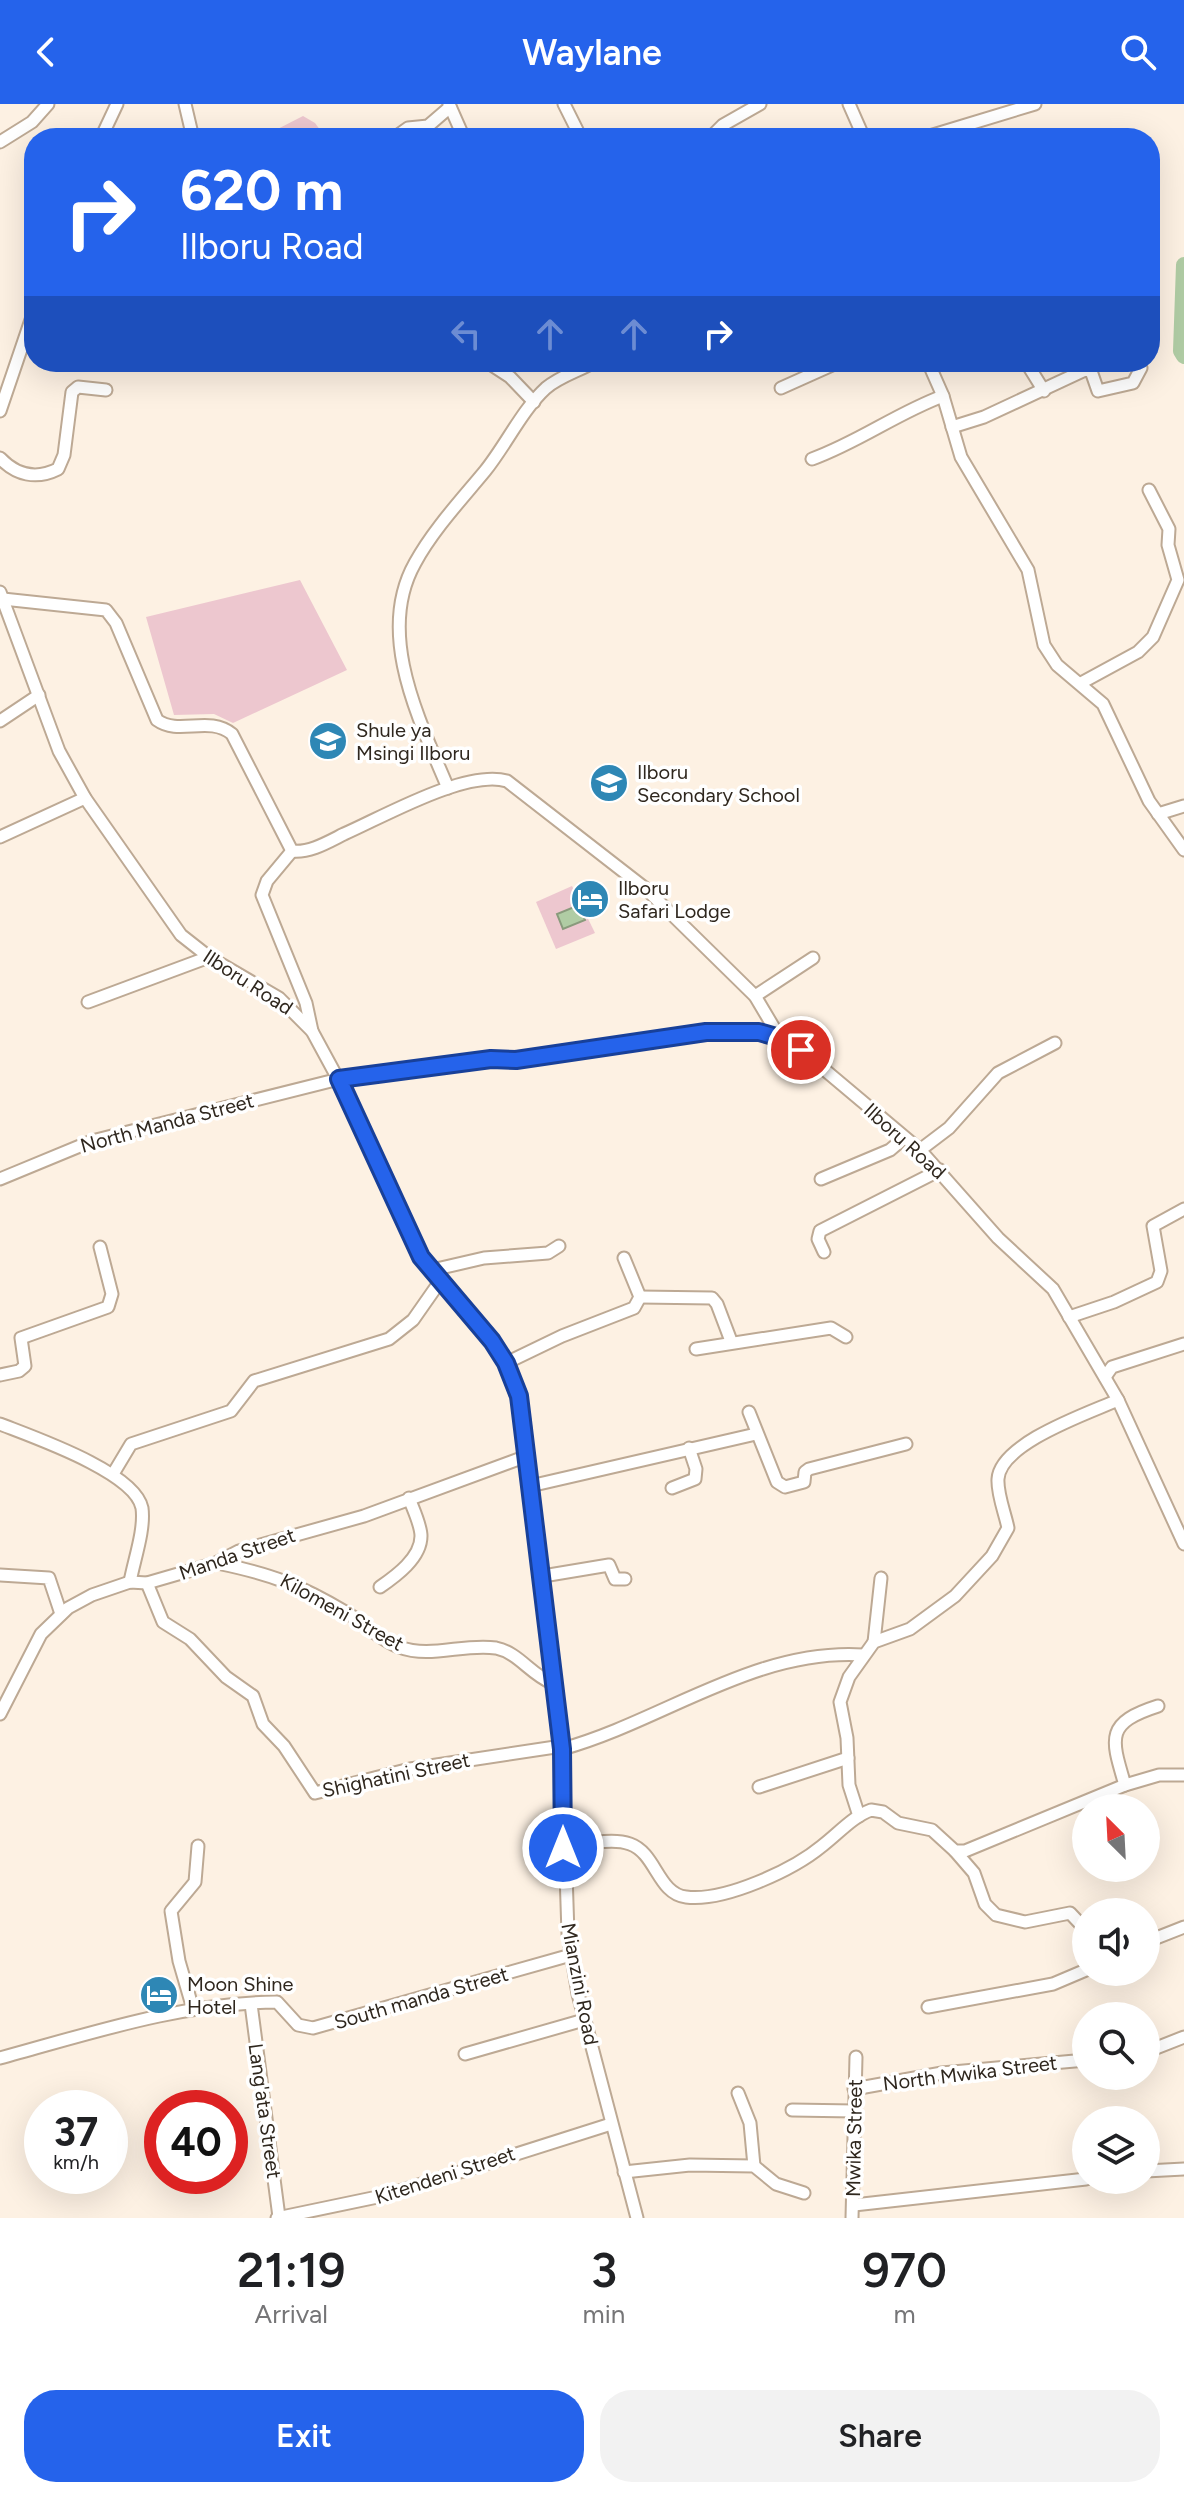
<!DOCTYPE html>
<style>
:root{--surface:#fff;--page:#f2f2f2;--text:#202124;--muted:#757577;--accent:#2563eb}
body{margin:0;font-family:Figtree,sans-serif;background:var(--page);color:var(--text);height:100vh;display:flex;flex-direction:column;font-size:30px;white-space:nowrap}
*{box-sizing:border-box;margin:0}
p{font-size:26px;color:var(--muted)}
.icon{flex:none;width:44px;height:44px;fill:none;stroke:currentColor;stroke-width:2;stroke-linecap:round;stroke-linejoin:round}
.map{position:relative;height:2114px;overflow:hidden}
.details{display:flex;flex-direction:column;background:var(--surface);flex:1}
.details>*{flex:none}
.guide{position:absolute;left:24px;top:24px;width:1136px;height:244px;border-radius:32px;box-shadow:0 8px 32px #0002;background:#2563eb;color:#fff;overflow:hidden}
.needle{width:52px;rotate:336deg}
.controls{position:absolute;left:1072px;top:1690px;display:grid;gap:16px}
.controls a{display:grid;place-items:center;width:88px;height:88px;border-radius:50%;background:var(--surface);box-shadow:0 8px 32px #0002;font-size:40px}
.speed{position:absolute;left:24px;top:1986px;display:flex;gap:16px;font-size:40px;font-weight:700;text-align:center}
.speed>*{display:grid;place-content:center;width:104px;height:104px;border-radius:50%;background:var(--surface);box-shadow:0 8px 32px #0002;line-height:1}
.speed small{font-size:20px;font-weight:400}
.speed .limit{border:12px solid #d22;background:#fff;color:#111}
.pin{position:absolute;display:grid;place-items:center;width:68px;height:68px;color:#fff;margin:-34px;border:4px solid #fff;border-radius:50%;box-shadow:0 2px 8px #0007}
.me{position:absolute;width:88px;margin:-44px;rotate:0deg;stroke-linejoin:round;filter:drop-shadow(0 0 6px #0008)}
.turn{display:flex;align-items:center;gap:28px;height:168px;padding:0 24px;font-size:36px}
.turn .icon{width:104px;height:104px;stroke-width:2.5}
.turn b{display:block;font-size:56px;line-height:68px}
.lanes{display:flex;align-items:center;height:76px;padding:0 24px;background:#0003;justify-content:center;gap:40px;direction:ltr}
.lanes .off{opacity:.35}
.eta{display:flex;justify-content:space-evenly;align-items:center;height:136px;text-align:center}
.eta b{font-size:48px;font-weight:600;line-height:56px}
.cta{display:flex;gap:16px;margin-top:auto;padding:16px 24px}
.cta a{flex:1;height:92px;border-radius:32px;background:var(--accent);color:#fff;font-size:32px;font-weight:600;line-height:92px;text-align:center}
.cta a+a{background:var(--page);color:var(--text)}
header{display:flex;justify-content:space-between;align-items:center;height:104px;padding:0 24px;background:var(--accent);color:#fff;font-size:36px;font-weight:600}
.map>svg:first-child{display:block}
.green{fill:#edc7cf}
.water{fill:#b0cca4;stroke:#899a7c;stroke-width:2}
.lines{fill:none;stroke-linecap:round;stroke-linejoin:round}
.river{stroke:#b0cca4;stroke-width:16}
.minor-casing{stroke:#bda994;stroke-width:15}
.minor{stroke:#fff;stroke-width:11}
.route-casing{stroke:#184099;stroke-width:20}
.route{stroke:#2563eb;stroke-width:14}
.labels{text-anchor:middle;dominant-baseline:central;stroke-width:7;stroke-linejoin:round;paint-order:stroke}
.poi-label{font-size:20px;fill:#2f271e;stroke:#fff;text-anchor:start}
.street-label{font-size:20px;fill:#2f271e;stroke:#fff}
</style>
<header><svg class="icon" aria-label="back" viewBox="0 0 24 24"><path d="M15 5l-7 7 7 7"/></svg>Waylane<svg class="icon" aria-label="search" viewBox="0 0 24 24"><circle cx="10" cy="10" r="6"/><path d="M15 15l6 6"/></svg></header>
<div class="map">
<svg width="1184" height="2114" viewBox="0 0 1184 2114">
<rect width="100%" height="100%" fill="#fdf1e3"/>
<!-- green -->
<g class="green">
<path d="M303,12L315,19L326,34H260Z"/>
<path d="M300,476L347,566L233,619L214,610L174,611L146,513Z"/>
<path d="M572,782L595,829L556,845L536,798Z"/>
</g>
<!-- water -->
<path class="water" d="M579,801L585,816L563,825L557,810Z"/>
<g class="lines">
<!-- river -->
<path class="river" d="M1184,161L1181,247L1184,252"/>
<!-- minor casing -->
<g class="minor-casing">
<g id="minor">
<path d="M185,0L193,34"/>
<path d="M449,0L464,34"/>
<path d="M564,0L581,34"/>
<path d="M849,0L864,34"/>
<path d="M101,34L117,0"/>
<path d="M394,34L408,24L428,22L450,3"/>
<path d="M710,34L723,21L760,0"/>
<path d="M923,34L1035,0"/>
<path d="M0,38L32,18L48,0"/>
<path d="M487,258L510,273L534,298"/>
<path d="M928,258L943,292L961,353L1028,466L1044,541L1057,561L1103,600L1149,697L1184,746"/>
<path d="M1026,258L1044,287"/>
<path d="M781,284L839,258"/>
<path d="M0,307L34,207"/>
<path d="M952,323L984,313L1085,266L1091,267L1098,287L1133,279L1141,264"/>
<path d="M0,354C16,371 36,376 58,365L64,351L72,288L78,283L106,286"/>
<path d="M812,355C859,338 897,309 943,292"/>
<path d="M0,488L59,647L85,694L181,831L209,853L279,894L312,927L357,1010L421,1153L476,1216L506,1259L524,1316L552,1579L562,1645L568,1830L578,1890L637,2114"/>
<path d="M3,495L106,506L116,519L157,616C179,632 209,611 232,630L292,747C310,749 328,738 344,730C383,713 466,665 507,677L646,785L755,892L780,934"/>
<path d="M1081,579L1138,548L1153,533L1178,476L1168,441L1169,425L1149,386"/>
<path d="M0,617L39,591"/>
<path d="M448,684C420,617 375,530 415,459C433,426 461,396 485,367C506,341 522,306 546,284C560,272 579,267 594,258"/>
<path d="M1158,710L1184,702"/>
<path d="M0,733L85,694"/>
<path d="M292,747L267,777L262,791L306,899L312,927"/>
<path d="M755,892L813,854"/>
<path d="M88,898L209,853"/>
<path d="M920,1046L949,1024L998,969L1055,939"/>
<path d="M0,1075L92,1037L339,975L491,955L516,956L706,928H759L780,934L801,946L920,1046L998,1134L1053,1185L1118,1296L1184,1440"/>
<path d="M821,1075L890,1046L904,1034"/>
<path d="M824,1148L818,1135L820,1127L940,1066"/>
<path d="M432,1166L484,1154L548,1149L559,1142"/>
<path d="M640,1193L712,1194L717,1200L731,1237"/>
<path d="M1069,1213L1114,1198L1157,1178L1161,1167L1153,1122L1184,1105"/>
<path d="M696,1245L831,1224L846,1233"/>
<path d="M506,1259L562,1232L634,1204L640,1193L624,1154"/>
<path d="M0,1271L19,1267L25,1262L21,1234L108,1203L112,1190L100,1143"/>
<path d="M1105,1273L1112,1263L1184,1240"/>
<path d="M749,1308L777,1378L785,1383L804,1378L805,1368L809,1365L906,1340"/>
<path d="M0,1320C33,1333 135,1368 142,1404C145,1426 134,1456 130,1478"/>
<path d="M113,1370L131,1340L231,1307L254,1277L389,1235L413,1216L441,1176"/>
<path d="M530,1382L756,1330"/>
<path d="M672,1384L695,1375L696,1365L689,1344"/>
<path d="M217,1459C271,1470 300,1481 347,1509C364,1519 380,1536 399,1543C431,1555 463,1539 496,1544C519,1549 530,1570 552,1579"/>
<path d="M0,1471L49,1474L61,1510"/>
<path d="M543,1472L609,1461L615,1475H625"/>
<path d="M147,1479L163,1518L190,1535L226,1573L253,1592L263,1620L284,1642L315,1689L410,1665L562,1642"/>
<path d="M380,1483C396,1472 421,1454 421,1432C421,1421 413,1405 409,1394"/>
<path d="M874,1538L881,1474"/>
<path d="M0,1610L41,1530L68,1504L92,1491L130,1478L147,1479L216,1459L239,1447L364,1412L527,1352"/>
<path d="M562,1645C663,1617 755,1544 863,1551"/>
<path d="M1125,1681C1111,1634 1105,1619 1158,1602"/>
<path d="M759,1683L848,1654"/>
<path d="M859,1712L849,1681L847,1634L840,1598L849,1573L874,1538L910,1525L955,1492L992,1452L1008,1424C1005,1409 997,1390 998,1375C1000,1339 1089,1309 1118,1296"/>
<path d="M563,1744C583,1741 611,1733 630,1740C656,1749 658,1790 686,1793C724,1798 793,1766 822,1742C838,1730 852,1713 871,1706L883,1708L898,1719L932,1726L955,1747H965L1125,1681L1159,1671H1184"/>
<path d="M955,1747L974,1769L985,1800L996,1811L1025,1818L1070,1809L1086,1826"/>
<path d="M1146,1838L1184,1823"/>
<path d="M251,1900L279,2113"/>
<path d="M928,1903L1053,1880L1086,1866"/>
<path d="M193,1905L179,1857L171,1807L195,1778L198,1742"/>
<path d="M1146,1948L1184,1933"/>
<path d="M465,1950L584,1916"/>
<path d="M0,1954C92,1929 180,1899 277,1898L298,1921L313,1924L571,1851"/>
<path d="M854,1985L942,1969L1086,1956"/>
<path d="M738,1989L750,2019L754,2062"/>
<path d="M792,2006L854,2007"/>
<path d="M1146,2067L1184,2065"/>
<path d="M624,2068L690,2061L754,2062L776,2080L804,2089"/>
<path d="M854,2101L1086,2075"/>
<path d="M277,2114L387,2091L611,2020"/>
<path d="M852,2114L856,1953"/>
</g>
</g>
<!-- minor -->
<use href="#minor" class="minor"/>
</g>
<g class="lines">
<!-- route casing -->
<g class="route-casing">
<path id="route" d="M563,1744L562,1645L519,1292L506,1259L492,1237L421,1153L339,975L491,955L516,956L706,928H759L780,934L801,946"/>
</g>
<!-- route -->
<use href="#route" class="route"/>
</g>
<!-- icons -->
<defs>
<g id="school-disc" transform="scale(2)"><circle r="9.5" fill="#2e87b5" stroke="#fff"/><path d="M0-5L7-2L0 1L-7-2ZM-4 1L0 2.5L4 1V4Q0 6-4 4Z" fill="#fff"/></g>
<g id="hotel-disc" transform="scale(2)"><circle r="9.5" fill="#2e87b5" stroke="#fff"/><path d="M-6-4.5h1.5V1H6V5H4.5V3h-9V5H-6ZM-4 0a1.8 1.8 0 1 1 3.6 0ZM.5 0V-2.5h3Q6-2.5 6 0Z" fill="#fff"/></g>
</defs>
<g fill-rule="evenodd">
<use href="#school-disc" x="328" y="637"/>
<use href="#school-disc" x="609" y="679"/>
<use href="#hotel-disc" x="590" y="795"/>
<use href="#hotel-disc" x="159" y="1891"/>
</g>
<g class="labels">
<!-- poi labels -->
<g class="poi-label">
<text x="356" y="626">Shule ya<tspan x="356" dy="23">Msingi Ilboru</tspan></text>
<text x="637" y="668">Ilboru<tspan x="637" dy="23">Secondary School</tspan></text>
<text x="618" y="784">Ilboru<tspan x="618" dy="23">Safari Lodge</tspan></text>
<text x="187" y="1880">Moon Shine<tspan x="187" dy="23">Hotel</tspan></text>
</g>
<!-- street labels -->
<g class="street-label">
<text transform="translate(248 878) rotate(33)">Ilboru Road</text>
<text transform="translate(167 1019) rotate(-15)">North Manda Street</text>
<text transform="translate(905 1037) rotate(42)">Ilboru Road</text>
<text transform="translate(237 1450) rotate(-19)">Manda Street</text>
<text transform="translate(342 1508) rotate(29)">Kilomeni Street</text>
<text transform="translate(396 1671) rotate(-12)">Shighatini Street</text>
<text transform="translate(580 1880) rotate(79)">Mianzini Road</text>
<text transform="translate(421 1894) rotate(-16)">South manda Street</text>
<text transform="translate(970 1969) rotate(-7)">North Mwika Street</text>
<text transform="translate(265 2007) rotate(82)">Lang'ata Street</text>
<text transform="translate(854 2034) rotate(-89)">Mwika Street</text>
<text transform="translate(445 2071) rotate(-18)">Kitendeni Street</text>
</g>
</g>
</svg>
<div class="controls">
<a><svg class="needle" viewBox="-14 -14 28 28"><path d="M0-13l5 13h-10z" fill="#e53935"/><path d="M0 13l5-13h-10z" fill="#757577"/></svg></a>
<a><svg class="icon" aria-label="sound" viewBox="0 0 24 24"><path d="M4 9h4l5-4v14l-5-4H4zM17 9q2 3 0 6"/></svg></a>
<a><svg class="icon" aria-label="search" viewBox="0 0 24 24"><circle cx="10" cy="10" r="6"/><path d="M15 15l6 6"/></svg></a>
<a><svg class="icon" aria-label="layers" viewBox="0 0 24 24"><path d="M12 4l9 5-9 5-9-5zM3 14l9 5 9-5"/></svg></a>
</div>
<div class="speed"><div>37<small>km/h</small></div><div class="limit">40</div></div>
<div class="pin" style="left:801px;top:946px;background:#d93025"><svg class="icon" aria-label="arrive" viewBox="0 0 24 24"><path d="M6 21V4h12l-3 4 3 4H6"/></svg></div>
<svg class="me" style="left:563px;top:1744px" viewBox="-20 -20 40 40"><circle r="17" fill="#2563eb" stroke="#fff" stroke-width="3"/><path d="M0-11L8 9 0 5-8 9z" fill="#fff"/></svg>
<div class="guide">
<div class="turn"><svg class="icon" aria-label="right" viewBox="0 0 24 24"><path d="M7 20v-9h11M14 6l5 5-5 5"/></svg><div><b>620 m</b>Ilboru Road</div></div>
<div class="lanes"><svg class="icon off" aria-label="left" viewBox="0 0 24 24"><path d="M17 20v-9H6M10 6l-5 5 5 5"/></svg><svg class="icon off" aria-label="ahead" viewBox="0 0 24 24"><path d="M12 20V5M6 11l6-6 6 6"/></svg><svg class="icon off" aria-label="ahead" viewBox="0 0 24 24"><path d="M12 20V5M6 11l6-6 6 6"/></svg><svg class="icon" aria-label="right" viewBox="0 0 24 24"><path d="M7 20v-9h11M14 6l5 5-5 5"/></svg></div>
</div>
</div>
<section class="details">
<div class="eta">
<div><b>21:19</b><p>Arrival</p></div>
<div><b>3</b><p>min</p></div>
<div><b>970</b><p>m</p></div>
</div>
<div class="cta"><a>Exit</a><a>Share</a></div>
</section>
